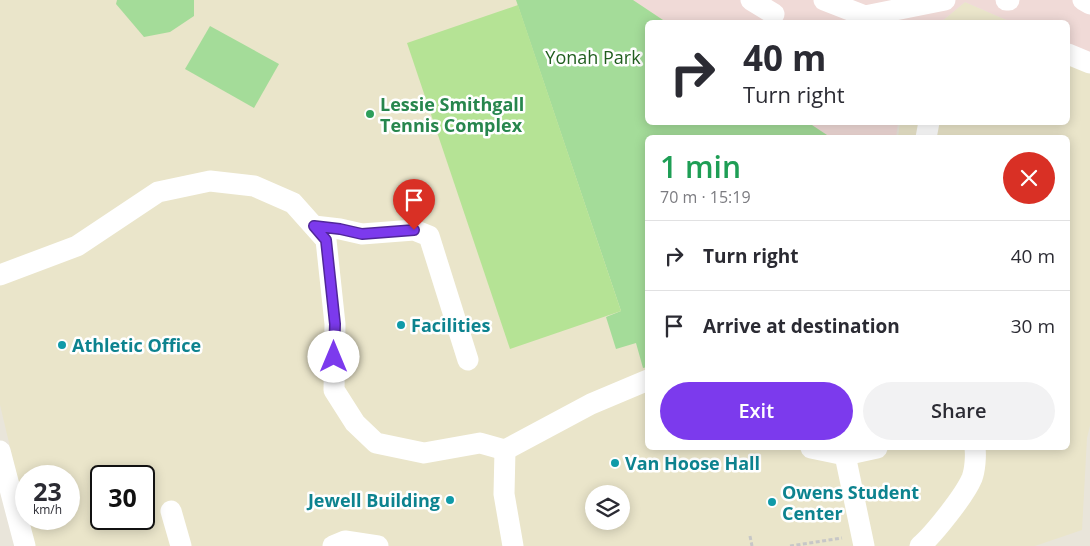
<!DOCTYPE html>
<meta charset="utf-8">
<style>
:root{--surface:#fff;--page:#f2f2f3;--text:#2b2b33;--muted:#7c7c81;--line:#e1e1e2;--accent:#7c3aed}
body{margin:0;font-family:"Open Sans",sans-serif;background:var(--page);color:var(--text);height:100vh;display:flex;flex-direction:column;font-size:19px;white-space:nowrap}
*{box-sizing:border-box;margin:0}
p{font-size:16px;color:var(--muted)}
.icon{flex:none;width:28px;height:28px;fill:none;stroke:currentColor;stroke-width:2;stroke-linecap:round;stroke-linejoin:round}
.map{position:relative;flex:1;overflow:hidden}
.panel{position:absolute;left:645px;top:135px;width:425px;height:315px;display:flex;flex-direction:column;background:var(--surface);border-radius:8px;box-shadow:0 2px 12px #0003}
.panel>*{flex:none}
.banner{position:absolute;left:645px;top:20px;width:425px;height:105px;border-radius:8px;box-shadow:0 2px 12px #0003;background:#fff;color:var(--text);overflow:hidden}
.buttons{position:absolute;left:585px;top:485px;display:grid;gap:10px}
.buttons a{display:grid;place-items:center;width:45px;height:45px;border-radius:50%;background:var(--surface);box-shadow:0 2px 12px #0003;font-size:25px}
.speed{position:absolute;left:15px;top:465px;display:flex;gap:10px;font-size:25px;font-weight:700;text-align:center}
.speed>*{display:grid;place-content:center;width:65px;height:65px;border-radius:50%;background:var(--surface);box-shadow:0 2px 12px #0003;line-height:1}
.speed small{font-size:12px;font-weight:400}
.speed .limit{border:2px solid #111;border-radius:8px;background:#fff;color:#111}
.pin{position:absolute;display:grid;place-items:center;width:42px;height:42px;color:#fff;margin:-51px -21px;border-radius:50% 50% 50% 0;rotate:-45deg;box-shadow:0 0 5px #0007}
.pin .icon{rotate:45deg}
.me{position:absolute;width:55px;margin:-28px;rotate:0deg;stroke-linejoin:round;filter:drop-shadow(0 0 4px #0008)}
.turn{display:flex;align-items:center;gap:18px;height:105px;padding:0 15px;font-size:22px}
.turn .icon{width:65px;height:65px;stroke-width:2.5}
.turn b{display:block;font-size:35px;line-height:42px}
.round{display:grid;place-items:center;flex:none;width:52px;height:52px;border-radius:26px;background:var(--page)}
.headline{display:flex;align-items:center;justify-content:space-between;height:85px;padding:0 15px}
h1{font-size:30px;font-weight:600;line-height:38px;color:#1e9e55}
.action{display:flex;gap:10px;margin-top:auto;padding:10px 15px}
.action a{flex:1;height:58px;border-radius:30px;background:var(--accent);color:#fff;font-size:20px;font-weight:600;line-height:58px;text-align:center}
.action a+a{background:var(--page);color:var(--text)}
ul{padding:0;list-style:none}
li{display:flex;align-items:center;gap:15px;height:70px;padding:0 15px;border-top:1px solid var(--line)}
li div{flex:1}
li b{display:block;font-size:19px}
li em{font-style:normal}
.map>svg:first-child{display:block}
.education{fill:#eae5ca;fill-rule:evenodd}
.medical{fill:#f0dad7}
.green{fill:#a4dc99}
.pitch{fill:#b5e395}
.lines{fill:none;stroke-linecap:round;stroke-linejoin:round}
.path{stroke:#c7c7c7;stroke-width:3;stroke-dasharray:4 2.5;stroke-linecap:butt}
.minor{stroke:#fff;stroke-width:21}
.route-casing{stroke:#51269a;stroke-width:12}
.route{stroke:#7c3aed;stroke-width:9}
.leisure-dot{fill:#2e9e5b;stroke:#fff;stroke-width:2}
.culture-dot{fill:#0f9aa8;stroke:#fff;stroke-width:2}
.labels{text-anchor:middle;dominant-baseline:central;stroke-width:5;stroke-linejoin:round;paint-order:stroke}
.park-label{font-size:18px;fill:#205e1e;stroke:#fff}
.leisure-label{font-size:18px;font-weight:bold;fill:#27864d;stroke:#fff;text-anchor:start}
.culture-label{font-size:18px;font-weight:bold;fill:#0d838f;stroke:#fff;text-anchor:start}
</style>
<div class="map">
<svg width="1090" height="546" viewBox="0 0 1090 546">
<rect width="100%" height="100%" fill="#e9e5da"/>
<!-- education -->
<g class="education">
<path d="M0,0H635L667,22H648V122L809,123L831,137L648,138V448H1068V138L898,137L900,123L1068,122V48L1090,58V426L1087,438L1082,530L1035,546H34L27,519H69V476H26V514L0,405ZM101,476H144V519H101ZM594,494H621V521H594Z"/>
<path d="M965,2L1011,22H941Z"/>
</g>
<!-- medical -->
<g class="medical">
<path d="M633,0H1090V58L1068,48V22H1011L965,2L941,22H666Z"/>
<path d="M809,123H898L896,138L830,137Z"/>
</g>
<!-- green -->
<g class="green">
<path d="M117,0H194V16L170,32L144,37L116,4Z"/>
<path d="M516,0H633L666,22H648V122L809,123L830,137L648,138L647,367L643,368L636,343L616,349L606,317L621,311Z"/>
<path d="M210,26L279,64L254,108L185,69Z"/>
</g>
<!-- pitch -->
<path class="pitch" d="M518,5L621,311L510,349L407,43Z"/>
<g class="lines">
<!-- path -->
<g class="path">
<path d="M750,536L752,546"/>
<path d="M790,546L842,538"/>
</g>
<!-- minor -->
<g class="minor">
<path d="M751,0L774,14"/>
<path d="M824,0L865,16L945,0"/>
<path d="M1006,0H1009"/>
<path d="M1083,0L1090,4"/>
<path d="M1068,54L1090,63"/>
<path d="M926,138L929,122"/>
<path d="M314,226L340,229L362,234L414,230L429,236L468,360"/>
<path d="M0,275L77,246L158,192L210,181L254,186L293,203L326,240L335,324L334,390L355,423L376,443L424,453L480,443L505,450L591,404L648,380"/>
<path d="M811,448L845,455L877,448"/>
<path d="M505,450L504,494L513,546"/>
<path d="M0,451L25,546"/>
<path d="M845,455L864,546"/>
<path d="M171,511L181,546"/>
<path d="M333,546L345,541L378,546"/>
<path d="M920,546C934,534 965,495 972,478C975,470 976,456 975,448"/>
</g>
</g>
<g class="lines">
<!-- route casing -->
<g class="route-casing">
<path id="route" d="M334,357L335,324L326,240L314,226L340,229L362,234L414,230"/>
</g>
<!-- route -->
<use href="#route" class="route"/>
</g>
<!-- markers -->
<circle class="leisure-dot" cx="370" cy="114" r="5"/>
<g class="culture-dot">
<circle cx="401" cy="325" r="5"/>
<circle cx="62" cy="345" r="5"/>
<circle cx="615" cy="463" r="5"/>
<circle cx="450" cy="500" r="5"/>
<circle cx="772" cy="502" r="5"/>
</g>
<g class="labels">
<!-- park labels -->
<g class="park-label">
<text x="593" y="57">Yonah Park</text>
</g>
<!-- leisure labels -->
<g class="leisure-label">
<text x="380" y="104">Lessie Smithgall<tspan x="380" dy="21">Tennis Complex</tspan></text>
</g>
<!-- culture labels -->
<g class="culture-label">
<text x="411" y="325">Facilities</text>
<text x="72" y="345">Athletic Office</text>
<text x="625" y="463">Van Hoose Hall</text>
<text x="782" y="492">Owens Student<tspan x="782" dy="21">Center</tspan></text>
<text x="440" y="500" text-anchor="end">Jewell Building</text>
</g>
</g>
</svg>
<div class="buttons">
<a><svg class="icon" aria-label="layers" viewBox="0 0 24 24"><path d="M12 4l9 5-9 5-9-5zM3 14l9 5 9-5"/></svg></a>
</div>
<div class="speed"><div>23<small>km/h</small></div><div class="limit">30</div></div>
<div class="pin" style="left:414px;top:230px;background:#d93025"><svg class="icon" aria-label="arrive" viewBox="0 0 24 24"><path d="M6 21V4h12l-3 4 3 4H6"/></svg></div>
<svg class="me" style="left:334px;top:357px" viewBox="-20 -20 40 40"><circle r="19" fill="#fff"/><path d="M0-13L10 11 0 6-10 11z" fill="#7c3aed"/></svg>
<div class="banner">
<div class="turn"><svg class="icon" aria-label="right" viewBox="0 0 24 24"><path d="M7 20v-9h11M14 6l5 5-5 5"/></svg><div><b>40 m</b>Turn right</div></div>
</div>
<section class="panel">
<div class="headline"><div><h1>1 min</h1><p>70 m · 15:19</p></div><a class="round" style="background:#d93025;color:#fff"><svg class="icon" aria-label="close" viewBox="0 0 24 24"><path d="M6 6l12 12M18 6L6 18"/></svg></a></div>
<ul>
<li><svg class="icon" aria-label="right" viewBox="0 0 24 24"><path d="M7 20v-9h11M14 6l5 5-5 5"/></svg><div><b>Turn right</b></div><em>40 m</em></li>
<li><svg class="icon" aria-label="arrive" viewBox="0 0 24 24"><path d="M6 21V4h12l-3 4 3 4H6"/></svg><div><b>Arrive at destination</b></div><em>30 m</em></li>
</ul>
<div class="action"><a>Exit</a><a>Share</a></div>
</section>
</div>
